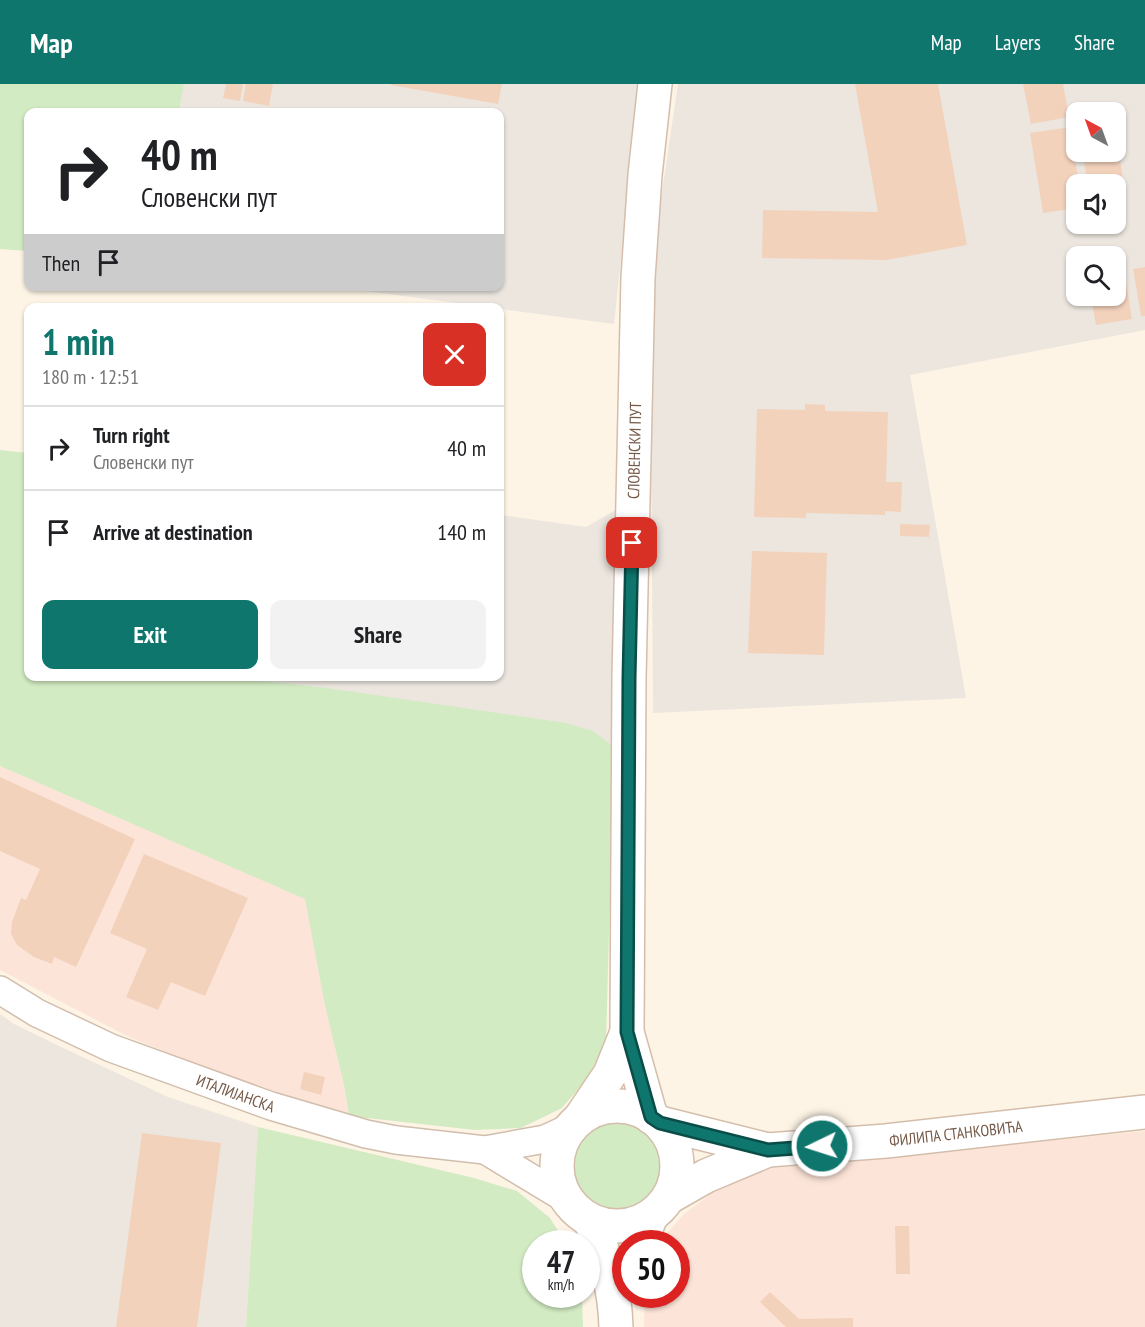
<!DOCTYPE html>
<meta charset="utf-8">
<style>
:root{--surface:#fff;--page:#f2f2f2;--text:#202124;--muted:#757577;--line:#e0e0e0;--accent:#0f766e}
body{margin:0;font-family:"PT Sans Narrow",sans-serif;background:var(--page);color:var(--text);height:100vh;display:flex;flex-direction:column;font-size:22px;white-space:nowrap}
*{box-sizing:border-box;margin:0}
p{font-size:20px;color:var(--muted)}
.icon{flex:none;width:33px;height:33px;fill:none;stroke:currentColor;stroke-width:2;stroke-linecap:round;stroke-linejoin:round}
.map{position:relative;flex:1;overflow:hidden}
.side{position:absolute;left:24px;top:219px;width:480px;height:378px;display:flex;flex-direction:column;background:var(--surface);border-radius:12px;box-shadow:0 2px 4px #0004}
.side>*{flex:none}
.hud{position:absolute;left:24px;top:24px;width:480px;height:183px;border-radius:12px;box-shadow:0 2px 4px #0004;background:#fff;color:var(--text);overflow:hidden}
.needle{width:39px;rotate:319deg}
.buttons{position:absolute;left:1066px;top:18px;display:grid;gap:12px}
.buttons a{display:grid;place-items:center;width:60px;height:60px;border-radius:12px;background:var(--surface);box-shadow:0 2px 4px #0004;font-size:30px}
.speed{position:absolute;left:522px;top:1146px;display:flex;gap:12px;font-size:30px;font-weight:700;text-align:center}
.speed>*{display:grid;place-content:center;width:78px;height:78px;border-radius:50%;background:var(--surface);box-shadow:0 2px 4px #0004;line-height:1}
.speed small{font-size:15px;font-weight:400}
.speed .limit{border:9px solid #d22;background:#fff;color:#111}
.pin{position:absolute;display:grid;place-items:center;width:51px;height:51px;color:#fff;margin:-26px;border-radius:12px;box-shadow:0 3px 9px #0006}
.me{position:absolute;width:66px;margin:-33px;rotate:266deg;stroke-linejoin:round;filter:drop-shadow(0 0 4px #0008)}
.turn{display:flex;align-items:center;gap:21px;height:126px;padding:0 18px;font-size:27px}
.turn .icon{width:78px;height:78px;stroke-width:2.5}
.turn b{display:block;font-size:42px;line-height:51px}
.then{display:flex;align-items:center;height:57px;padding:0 18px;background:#0003;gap:12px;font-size:22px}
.round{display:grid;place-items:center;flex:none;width:63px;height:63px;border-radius:12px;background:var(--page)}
.headline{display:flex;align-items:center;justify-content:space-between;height:102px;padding:0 18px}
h1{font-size:36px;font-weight:700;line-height:45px;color:var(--accent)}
.primary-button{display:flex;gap:12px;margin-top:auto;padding:12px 18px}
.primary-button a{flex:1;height:69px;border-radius:12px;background:var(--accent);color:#fff;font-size:24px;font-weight:700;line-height:69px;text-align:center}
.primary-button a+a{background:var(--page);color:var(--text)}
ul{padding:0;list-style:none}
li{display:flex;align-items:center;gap:18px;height:84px;padding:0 18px;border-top:2px solid var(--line)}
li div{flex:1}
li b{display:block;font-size:22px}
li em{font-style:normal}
header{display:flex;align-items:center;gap:36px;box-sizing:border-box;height:84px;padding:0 30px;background:var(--accent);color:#fff}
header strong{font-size:28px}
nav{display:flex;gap:33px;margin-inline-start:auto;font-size:21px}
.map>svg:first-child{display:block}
.commercial{fill:#fde4d8}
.industrial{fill:#ece6df;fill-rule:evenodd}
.green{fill:#d2ebc3}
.building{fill:#f3d2bc}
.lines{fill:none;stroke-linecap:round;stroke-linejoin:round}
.minor-casing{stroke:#d1bead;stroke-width:30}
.tertiary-casing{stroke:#d1bead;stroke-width:36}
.secondary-casing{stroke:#d4beab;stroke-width:36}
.minor{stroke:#fff;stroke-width:27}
.tertiary{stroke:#fff;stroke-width:33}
.secondary{stroke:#fff;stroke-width:33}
.route-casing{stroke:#0a4d48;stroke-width:15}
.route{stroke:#0f766e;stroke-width:10}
.labels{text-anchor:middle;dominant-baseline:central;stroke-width:4.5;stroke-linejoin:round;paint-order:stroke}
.street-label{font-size:16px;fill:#765a49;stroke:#fff8eb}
</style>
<header>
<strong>Map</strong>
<nav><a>Map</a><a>Layers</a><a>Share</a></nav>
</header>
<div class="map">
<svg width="1145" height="1243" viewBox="0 0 1145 1243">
<rect width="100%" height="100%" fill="#fdf4e5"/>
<!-- commercial -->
<g class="commercial">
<path d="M0,682L306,815L325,922L344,1001L349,1032L204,984L127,952L0,886Z"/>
<path d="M1145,1047V1243H644L645,1211L676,1210V1160L659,1159L661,1156L684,1130L715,1107L772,1084Z"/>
</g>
<!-- industrial -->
<g class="industrial">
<path d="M184,0H640L614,240L336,203L500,202V28H179Z"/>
<path d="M678,0H1145V246L910,291L966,614L653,629L650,189ZM1077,28H1116V68H1077ZM1077,100H1116V140H1077ZM1077,172H1116V212H1077Z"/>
<path d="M617,425L614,663L262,597L261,593L500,592V431L586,443Z"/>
<path d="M0,930L14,940L59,962L168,1013L258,1043L246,1243H0Z"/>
</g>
<!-- green -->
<g class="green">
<path d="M0,0H184L179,28H28V167L0,165Z"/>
<path d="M0,366L28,369V592L261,593L262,597L327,604L566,639L593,647L614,663L606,959L586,996L562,1024L521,1044L475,1046L349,1032L344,1001L325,922L305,815L0,682Z"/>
<circle cx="617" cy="1081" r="46"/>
<path d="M258,1043L474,1094L517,1107L550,1134L566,1159L536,1160V1210L582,1211L583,1243H246Z"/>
</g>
<!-- building -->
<g class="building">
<path d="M226,0H243L240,17L223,14Z"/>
<path d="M246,0H273L269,22L243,17Z"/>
<path d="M391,0H502L498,20L391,1Z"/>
<path d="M855,0H938L967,161L887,176L762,174L763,126L878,128Z"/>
<path d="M1023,0H1063L1069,33L1031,40Z"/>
<path d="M1070,43L1079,100H1077V124L1043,129L1030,49Z"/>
<path d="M1116,58H1117L1126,113L1116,114V100H1088L1082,68H1116Z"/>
<path d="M1145,183V232H1141L1133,185Z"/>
<path d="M1124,187L1132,235L1096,241L1091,212H1116V188Z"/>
<path d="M805,320L825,321V327L888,328L886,398H902L901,428L885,427V431L806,429V434L754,433L757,325L805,326Z"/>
<path d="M900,440L930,441L929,453L900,452Z"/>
<path d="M752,467L827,469L824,571L748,569Z"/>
<path d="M0,693L135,755L76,883L54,873L52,880L34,873L17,861L11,850L12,838L21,814L26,816L40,785L0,767Z"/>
<path d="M144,770L248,814L205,912L171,898L158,926L126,913L147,865L110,849Z"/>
<path d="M304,988L325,993L321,1011L300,1005Z"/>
<path d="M142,1049L221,1059L197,1243H116Z"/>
<path d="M895,1142H909L910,1190H896Z"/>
<path d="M770,1208L799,1235L853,1234V1243H786L760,1218Z"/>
</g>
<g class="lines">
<!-- minor casing -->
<g class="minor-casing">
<g id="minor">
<path id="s1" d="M0,906L37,929L111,964L271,1022L366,1050L396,1056L485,1066L545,1055L571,1043"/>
<path d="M485,1066L566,1115"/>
</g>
</g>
<!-- tertiary casing -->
<g class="tertiary-casing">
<g id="tertiary">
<path d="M590,1137C606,1168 615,1208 616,1243"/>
<path d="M640,1160L651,1132"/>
</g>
</g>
<!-- secondary casing -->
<g class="secondary-casing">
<g id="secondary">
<circle cx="617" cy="1082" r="60"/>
<path d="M581,1033L610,990L627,948"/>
<path id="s2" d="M651,1033L627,948L629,594L638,194L645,91L655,0"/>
<path id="s3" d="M660,1039L768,1066L886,1057L1145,1028"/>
<path d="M669,1113L706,1092L768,1066"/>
</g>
</g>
<!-- minor -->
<use href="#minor" class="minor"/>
<!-- tertiary -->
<use href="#tertiary" class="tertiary"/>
<!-- secondary -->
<use href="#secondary" class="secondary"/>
</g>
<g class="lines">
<!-- route casing -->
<g class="route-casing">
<path id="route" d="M632,459L629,594L627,948L651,1033L660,1039L768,1066L822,1062"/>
</g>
<!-- route -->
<use href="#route" class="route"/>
</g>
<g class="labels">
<!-- street labels -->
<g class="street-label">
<text stroke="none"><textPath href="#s2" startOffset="670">СЛОВЕНСКИ ПУТ</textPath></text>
<text stroke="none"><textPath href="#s1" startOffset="258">ИТАЛИЈАНСКА</textPath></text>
<text stroke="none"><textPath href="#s3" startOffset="300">ФИЛИПА СТАНКОВИЋА</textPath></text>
</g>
</g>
</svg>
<div class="buttons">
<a><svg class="needle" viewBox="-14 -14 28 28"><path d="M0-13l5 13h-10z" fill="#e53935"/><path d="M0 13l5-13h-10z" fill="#757577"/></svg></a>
<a><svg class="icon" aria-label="sound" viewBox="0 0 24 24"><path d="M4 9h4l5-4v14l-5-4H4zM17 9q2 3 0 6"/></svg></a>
<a><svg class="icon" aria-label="search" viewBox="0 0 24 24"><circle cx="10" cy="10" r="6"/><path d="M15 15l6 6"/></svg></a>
</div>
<div class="speed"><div>47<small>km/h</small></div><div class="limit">50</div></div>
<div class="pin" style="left:632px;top:459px;background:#d93025"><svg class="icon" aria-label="arrive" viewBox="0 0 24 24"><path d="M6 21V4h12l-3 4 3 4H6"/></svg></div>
<svg class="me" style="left:822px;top:1062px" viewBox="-20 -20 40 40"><circle r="17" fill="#0f766e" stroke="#fff" stroke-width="3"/><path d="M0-11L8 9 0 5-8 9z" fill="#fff"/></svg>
<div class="hud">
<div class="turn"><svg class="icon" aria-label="right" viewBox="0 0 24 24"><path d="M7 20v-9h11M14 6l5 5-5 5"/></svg><div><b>40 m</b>Словенски пут</div></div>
<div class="then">Then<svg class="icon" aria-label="arrive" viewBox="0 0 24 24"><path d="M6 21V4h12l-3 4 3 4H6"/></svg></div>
</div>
<section class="side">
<div class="headline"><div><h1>1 min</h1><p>180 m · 12:51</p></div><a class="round" style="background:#d93025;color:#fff"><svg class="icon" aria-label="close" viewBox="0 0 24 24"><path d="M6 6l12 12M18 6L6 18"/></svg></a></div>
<ul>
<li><svg class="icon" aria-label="right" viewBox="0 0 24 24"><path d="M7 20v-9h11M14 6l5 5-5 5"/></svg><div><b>Turn right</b><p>Словенски пут</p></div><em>40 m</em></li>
<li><svg class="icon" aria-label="arrive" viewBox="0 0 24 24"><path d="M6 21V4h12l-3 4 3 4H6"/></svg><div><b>Arrive at destination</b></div><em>140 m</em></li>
</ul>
<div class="primary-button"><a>Exit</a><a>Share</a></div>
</section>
</div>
